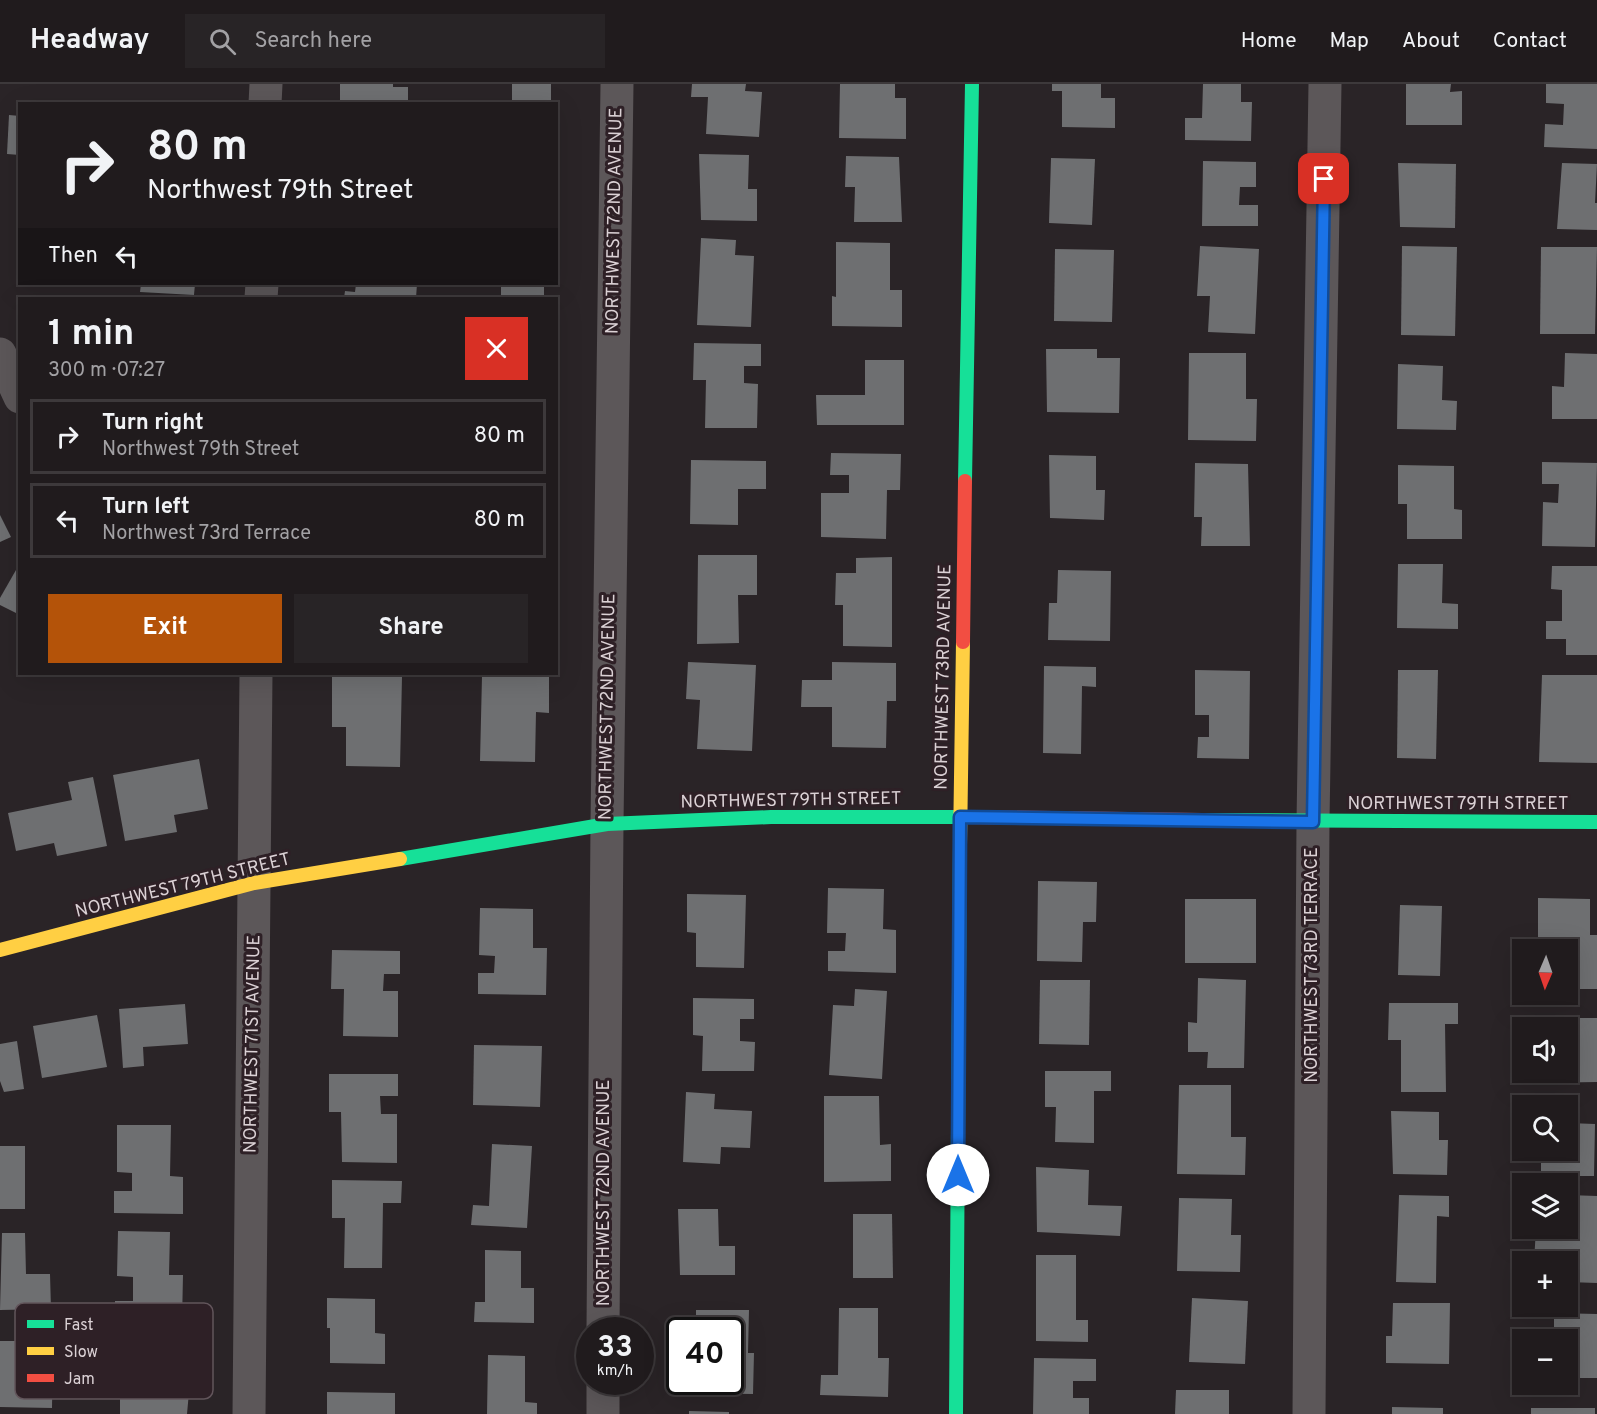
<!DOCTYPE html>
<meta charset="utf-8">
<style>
:root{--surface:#201b1d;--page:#282426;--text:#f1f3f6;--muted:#a2a1a4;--line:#3d393b;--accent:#b45309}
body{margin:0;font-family:Overpass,sans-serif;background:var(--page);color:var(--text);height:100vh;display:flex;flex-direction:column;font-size:22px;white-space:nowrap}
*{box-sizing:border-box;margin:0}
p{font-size:20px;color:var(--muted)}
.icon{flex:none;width:33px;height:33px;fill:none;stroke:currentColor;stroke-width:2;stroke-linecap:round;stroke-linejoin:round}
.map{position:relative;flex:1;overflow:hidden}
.sheet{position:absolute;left:18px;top:213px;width:540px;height:378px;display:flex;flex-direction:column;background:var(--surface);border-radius:0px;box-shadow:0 6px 24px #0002,0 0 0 2px var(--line)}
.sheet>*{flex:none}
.hud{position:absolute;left:18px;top:18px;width:540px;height:183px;border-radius:0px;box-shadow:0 6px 24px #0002,0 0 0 2px var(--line);background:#201b1d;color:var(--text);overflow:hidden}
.needle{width:39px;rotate:182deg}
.buttons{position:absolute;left:1512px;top:855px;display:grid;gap:12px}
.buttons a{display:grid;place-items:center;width:66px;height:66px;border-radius:0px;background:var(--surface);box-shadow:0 6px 24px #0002,0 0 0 2px var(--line);font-size:30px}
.speed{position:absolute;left:576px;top:1233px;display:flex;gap:12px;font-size:30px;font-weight:700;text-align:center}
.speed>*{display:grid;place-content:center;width:78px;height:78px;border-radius:50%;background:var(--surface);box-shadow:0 6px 24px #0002,0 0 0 2px var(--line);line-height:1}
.speed small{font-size:15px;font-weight:400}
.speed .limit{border:3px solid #111;border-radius:9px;background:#fff;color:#111}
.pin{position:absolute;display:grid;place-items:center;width:51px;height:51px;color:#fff;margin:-26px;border-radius:12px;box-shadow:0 3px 9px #0006}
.me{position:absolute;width:66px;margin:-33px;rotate:0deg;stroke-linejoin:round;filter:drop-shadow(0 0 4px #0008)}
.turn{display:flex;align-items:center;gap:21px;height:126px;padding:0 30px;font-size:27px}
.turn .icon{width:78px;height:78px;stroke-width:2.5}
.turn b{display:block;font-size:42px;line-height:51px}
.then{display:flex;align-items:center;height:57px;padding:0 30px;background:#0003;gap:12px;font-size:22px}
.round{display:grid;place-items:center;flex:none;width:63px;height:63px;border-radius:0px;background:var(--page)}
.summary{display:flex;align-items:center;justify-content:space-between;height:102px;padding:0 30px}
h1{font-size:36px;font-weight:700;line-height:45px}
.cta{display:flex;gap:12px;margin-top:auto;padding:12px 30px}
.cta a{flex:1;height:69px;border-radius:0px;background:var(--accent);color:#fff;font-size:24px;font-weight:700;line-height:69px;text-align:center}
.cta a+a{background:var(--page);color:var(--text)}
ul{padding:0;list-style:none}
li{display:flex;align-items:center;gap:18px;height:75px;margin:0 12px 9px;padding:0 18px;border:3px solid var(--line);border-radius:0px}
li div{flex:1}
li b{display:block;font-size:22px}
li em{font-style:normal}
header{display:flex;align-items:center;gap:36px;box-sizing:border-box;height:84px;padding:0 30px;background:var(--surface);border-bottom:2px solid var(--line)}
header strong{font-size:28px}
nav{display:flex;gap:33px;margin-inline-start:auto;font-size:21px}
.search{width:420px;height:54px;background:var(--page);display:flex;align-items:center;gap:15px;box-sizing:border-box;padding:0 21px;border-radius:0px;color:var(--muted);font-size:22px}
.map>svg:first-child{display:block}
.building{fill:#6e6f71}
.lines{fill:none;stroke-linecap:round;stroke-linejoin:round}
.street{stroke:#5c5759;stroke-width:33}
.fast{stroke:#16e098;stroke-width:14}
.slow{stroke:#ffcf43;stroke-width:14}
.jam{stroke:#f24e42;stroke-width:14}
.route-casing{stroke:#114b97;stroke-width:15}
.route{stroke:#1a73e8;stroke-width:10}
.labels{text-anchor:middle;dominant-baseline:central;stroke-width:6;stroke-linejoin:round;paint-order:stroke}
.street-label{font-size:18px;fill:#dbd1d5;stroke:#2e2026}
.key{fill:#2e2026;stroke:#62555b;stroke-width:1.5}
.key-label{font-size:16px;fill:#dbd1d5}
</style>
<header>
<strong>Headway</strong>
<div class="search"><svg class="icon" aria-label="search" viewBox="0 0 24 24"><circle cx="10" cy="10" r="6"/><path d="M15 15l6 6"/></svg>Search here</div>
<nav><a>Home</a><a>Map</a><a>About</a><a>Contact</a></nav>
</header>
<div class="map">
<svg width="1597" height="1330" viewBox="0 0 1597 1330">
<rect width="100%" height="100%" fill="#2a2427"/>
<!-- building -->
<g class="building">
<path d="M340,0H393V3H408V20H340Z"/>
<rect x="512" y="0" width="39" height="20"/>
<path d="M692,0H746L745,7L762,8L759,53L706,50L708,13H691Z"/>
<path d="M840,0H895V14H906V55L839,54Z"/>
<path d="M1052,0H1101V14H1115V44L1062,43V7H1052Z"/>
<path d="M1203,0H1241V18H1252L1251,57L1185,56V34H1202Z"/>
<path d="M1406,0H1451L1450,8L1462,7V41H1406Z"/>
<path d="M1546,0H1597V65L1544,63L1545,40L1563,41L1564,20L1546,19Z"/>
<path d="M9,31L20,32V71L7,70Z"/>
<path d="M699,70L749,71L748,105H757V137L701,136Z"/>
<path d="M846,72L899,73L902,138H854L855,103H845Z"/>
<path d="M1051,74L1095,75L1092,141L1049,139Z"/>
<path d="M1203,77L1256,78V103H1240L1239,121H1258V142H1202Z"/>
<path d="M1398,79L1456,80L1455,144L1400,143Z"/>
<path d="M1562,79L1597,80L1595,119H1597V146L1557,145Z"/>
<path d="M701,154L736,156L735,171L754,172L751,243L697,241Z"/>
<path d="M836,158L890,159V206H902V243L832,242V212L836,213Z"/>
<path d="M1200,162L1259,165L1255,250L1208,248L1210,212H1197Z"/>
<path d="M1402,162L1457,163L1455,252L1401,251Z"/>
<path d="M1541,163H1597L1595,250H1540Z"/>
<path d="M1055,165L1114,166L1112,238L1054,237Z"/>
<path d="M141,200H195L194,211L140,208Z"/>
<path d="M356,200H417L416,214H344L345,207L355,208Z"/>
<path d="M487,200H544V214H501V202H487Z"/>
<path d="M694,259L761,260V282H744V299L758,300L757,344H705L706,296H693Z"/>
<path d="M1046,265H1097V274H1120L1119,329L1047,328Z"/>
<path d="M1189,269H1246V315H1257L1256,357L1188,356Z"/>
<path d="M1565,269L1597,270V335H1552V302L1564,303Z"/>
<path d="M865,276H904V341H817L816,311H865Z"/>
<path d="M1398,280L1443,282L1442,316L1457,317L1456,346L1397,345Z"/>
<path d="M831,369L901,370L900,406H887L886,455L821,453V409H849V391H830Z"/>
<path d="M1049,371L1096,372V406H1105L1104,436L1050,434Z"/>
<path d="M691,376L766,377V405H738V441L690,440Z"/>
<path d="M1542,378L1597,379L1595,463L1542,462L1543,418L1558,419L1559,400H1542Z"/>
<path d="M1195,379L1248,380L1250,462H1201L1202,433H1194Z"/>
<path d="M1398,381L1454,382V425L1462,426V455H1407V420H1398Z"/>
<path d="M0,431L11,453L0,458Z"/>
<path d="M698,471H757V511H738L739,559L697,560Z"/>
<path d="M892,473V563L843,562V521H835L836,489H856V474Z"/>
<path d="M20,479V531L0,521V514Z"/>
<path d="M1398,480H1443L1442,519L1458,520V545L1397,544Z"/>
<path d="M1552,482H1597V571H1566V555H1546V537H1562V506L1551,505Z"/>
<path d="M1058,486L1111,487L1110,557L1048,556L1049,519H1057Z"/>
<path d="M688,578L756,581L752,667L697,665L700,616L686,615Z"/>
<path d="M832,578L896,579V617H887L886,664L832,663V623H801L802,596H832Z"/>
<path d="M1044,582L1096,583V603L1082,602L1081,670L1043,669Z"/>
<path d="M1195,586L1250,587L1249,675L1197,674L1198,653H1209V631H1195Z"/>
<path d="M1398,586H1438L1436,675L1397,674Z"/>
<path d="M1542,591H1597V679L1539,678Z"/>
<path d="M482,592L549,593V629L536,628L535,678L480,677Z"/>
<path d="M332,593H402L400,683L346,682V643H332Z"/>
<path d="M199,675L208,725L174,731L177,748L125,757L113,691Z"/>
<path d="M93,693L107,762L57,772L54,759L16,767L8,729L72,716L68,698Z"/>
<path d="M1038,797L1097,798L1096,838H1083L1082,878L1037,877Z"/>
<path d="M828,804L884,805L883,845L896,846V889L828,887V867H845L846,849H827Z"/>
<path d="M687,810L746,811L744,884L696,883V849L687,848Z"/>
<path d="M1538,814L1590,815V851H1597V905H1568V866H1553V859H1538Z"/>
<rect x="1185" y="815" width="71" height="64"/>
<path d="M1400,821L1442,822L1440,892L1398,891Z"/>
<path d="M480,824L533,825V864H547L546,911L478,910V889H494L495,872L479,871Z"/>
<path d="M332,866L400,867V890H384L383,907H398V953L343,952L344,905H331Z"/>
<path d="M1198,894L1246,896L1244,984H1207L1208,968H1188V938L1197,939Z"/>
<path d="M1040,896H1090L1089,961L1039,960Z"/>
<path d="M855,905L887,907L882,995L829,991L833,921L854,922Z"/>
<path d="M693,914L754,915V935H740V957L755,958L754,987H702L703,952L693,951Z"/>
<path d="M1389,919H1458V940H1445L1446,1008H1401V956H1388Z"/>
<path d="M185,920L188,960L143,963L144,982L123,984L119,925Z"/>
<path d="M97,931L107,983L42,994L33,942Z"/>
<path d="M1558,934H1597V998L1537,999V988H1568V944H1559Z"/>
<path d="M17,957L24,1005L4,1008L0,997V960Z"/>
<path d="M474,961L542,962L540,1023L473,1021Z"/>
<path d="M1045,987H1111V1007H1094V1059L1055,1058L1056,1023H1045Z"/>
<path d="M329,990H398V1012H380L381,1030H397V1079L342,1078L341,1028H329Z"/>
<path d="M1179,1001H1231V1053H1246L1245,1091L1177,1090Z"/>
<path d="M686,1008L715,1010L714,1025L752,1027L750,1064L721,1063L720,1080L683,1078Z"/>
<path d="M824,1012H879L880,1061L891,1060V1097L824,1098Z"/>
<path d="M1391,1027L1439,1028V1056H1448L1447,1091L1393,1090Z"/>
<path d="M1568,1039L1595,1040L1594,1092H1541V1066H1568Z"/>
<path d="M117,1041H171L170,1092L183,1093V1130L114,1129V1107H132V1089L117,1088Z"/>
<path d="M492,1060L532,1062L527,1144L471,1141L473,1121L489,1122Z"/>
<rect x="0" y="1062" width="25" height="63"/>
<path d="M1036,1083L1089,1086L1088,1121L1122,1122L1120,1152L1037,1148Z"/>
<path d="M332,1096L402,1097L401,1119H383L382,1184H344L345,1134H332Z"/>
<path d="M1399,1111L1449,1112V1133L1437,1132L1436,1199L1396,1198Z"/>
<path d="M1568,1111L1597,1112V1199L1568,1198V1178H1534L1536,1144H1568Z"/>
<path d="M1179,1114L1232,1115L1231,1151H1241L1240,1188L1177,1187Z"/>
<path d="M678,1125H718L719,1162H735V1191H680Z"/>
<path d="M853,1130H892L893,1194H853Z"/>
<path d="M118,1147L170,1148L169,1191H183L182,1238L115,1237V1217H133V1193L117,1192Z"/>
<path d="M2,1149H25L26,1190H50L51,1225L0,1226Z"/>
<path d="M485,1166L521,1167V1204H534V1239L474,1238L475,1218H485Z"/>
<path d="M1036,1171H1076V1236H1088V1258L1036,1257Z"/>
<path d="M327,1214L375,1215V1249L385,1250V1280L330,1279V1244H327Z"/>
<path d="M1192,1214L1248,1217L1245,1280L1189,1278Z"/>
<path d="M1393,1219H1450L1449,1280L1386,1279V1252H1392Z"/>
<path d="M839,1224H878V1274H889L888,1313L820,1311L821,1291H838Z"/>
<path d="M696,1226H749L748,1269H754L753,1310L682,1309V1298H730V1246H696Z"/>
<path d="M1554,1229L1597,1230V1294H1568V1256H1554Z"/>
<path d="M107,1256L176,1259L174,1308H189L187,1330H120V1310L105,1309Z"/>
<path d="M0,1257H53L52,1324L0,1323Z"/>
<path d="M488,1271L525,1272V1318L537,1319V1330H487Z"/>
<path d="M1034,1274L1096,1275V1297H1073V1314H1089V1330H1033Z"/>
<path d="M1176,1306H1229V1330H1175Z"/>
<path d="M327,1308L395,1309V1330H327Z"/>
<path d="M1392,1323L1443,1324V1330H1392Z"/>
<rect x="1531" y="1324" width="64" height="6"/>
<path d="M689,1327L729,1328V1330H689Z"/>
</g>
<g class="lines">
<!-- street -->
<g class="street">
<path d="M265,20L266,0"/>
<path d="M261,214L262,200"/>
<path d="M0,270L20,313"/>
<path d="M603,1246L607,740L617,0"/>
<path d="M249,1330L256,590"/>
<path d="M603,1330V1298"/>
<path d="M1309,1330L1313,738L1325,0"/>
</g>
<!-- fast -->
<g class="fast">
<path d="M965,397L972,0"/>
<path d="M1202,736L1597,738"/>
<path d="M400,775L607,740L771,733H969"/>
<path d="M956,1330L960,761"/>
</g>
<!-- slow -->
<g class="slow">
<path d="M960,761L963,558"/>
<path d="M0,866L254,799L400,775"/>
</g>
<!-- jam -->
<g class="jam">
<path d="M963,558L965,397"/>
<path d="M969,733L1202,736"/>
</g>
</g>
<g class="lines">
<!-- route casing -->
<g class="route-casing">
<path id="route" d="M958,1091L960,733L1313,738L1324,95"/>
</g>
<!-- route -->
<use href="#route" class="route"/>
</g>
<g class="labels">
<!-- street labels -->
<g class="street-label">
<text transform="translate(615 137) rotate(-89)">NORTHWEST 72ND AVENUE</text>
<text transform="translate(944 593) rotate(-89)">NORTHWEST 73RD AVENUE</text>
<text transform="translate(608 623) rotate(-89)">NORTHWEST 72ND AVENUE</text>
<text transform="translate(791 717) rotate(-1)">NORTHWEST 79TH STREET</text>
<text x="1458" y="720">NORTHWEST 79TH STREET</text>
<text transform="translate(183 802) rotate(-14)">NORTHWEST 79TH STREET</text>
<text transform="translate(1312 881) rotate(-90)">NORTHWEST 73RD TERRACE</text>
<text transform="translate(253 960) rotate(-89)">NORTHWEST 71ST AVENUE</text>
<text transform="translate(604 1109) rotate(-90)">NORTHWEST 72ND AVENUE</text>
</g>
</g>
<!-- legend -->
<rect x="15" y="1219" width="198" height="96" rx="9" class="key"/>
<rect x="27" y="1236" width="27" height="8" fill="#16e098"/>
<rect x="27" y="1263" width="27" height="8" fill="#ffcf43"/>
<rect x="27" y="1290" width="27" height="8" fill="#f24e42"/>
<g class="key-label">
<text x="64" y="1246">Fast</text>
<text x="64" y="1273">Slow</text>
<text x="64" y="1300">Jam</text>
</g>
</svg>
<div class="buttons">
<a><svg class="needle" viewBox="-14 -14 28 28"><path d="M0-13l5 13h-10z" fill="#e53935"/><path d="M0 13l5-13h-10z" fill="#a2a1a4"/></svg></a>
<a><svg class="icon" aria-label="sound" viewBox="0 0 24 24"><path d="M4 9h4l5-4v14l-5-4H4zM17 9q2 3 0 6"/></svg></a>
<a><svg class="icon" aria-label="search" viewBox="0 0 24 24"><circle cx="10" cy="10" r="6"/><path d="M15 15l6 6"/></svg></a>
<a><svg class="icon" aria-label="layers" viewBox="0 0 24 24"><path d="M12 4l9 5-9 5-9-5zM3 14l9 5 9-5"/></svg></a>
<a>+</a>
<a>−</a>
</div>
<div class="speed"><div>33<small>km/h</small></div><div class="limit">40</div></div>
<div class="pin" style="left:1324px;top:95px;background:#d93025"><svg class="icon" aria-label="arrive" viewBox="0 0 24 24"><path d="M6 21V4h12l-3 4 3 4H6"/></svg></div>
<svg class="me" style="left:958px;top:1091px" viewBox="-20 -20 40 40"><circle r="19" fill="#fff"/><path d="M0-13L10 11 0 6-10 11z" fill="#1a73e8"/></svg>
<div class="hud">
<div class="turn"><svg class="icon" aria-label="right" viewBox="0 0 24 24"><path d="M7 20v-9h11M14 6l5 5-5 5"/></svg><div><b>80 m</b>Northwest 79th Street</div></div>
<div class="then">Then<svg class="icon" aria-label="left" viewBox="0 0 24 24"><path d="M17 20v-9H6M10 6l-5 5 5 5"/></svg></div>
</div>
<section class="sheet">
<div class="summary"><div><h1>1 min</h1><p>300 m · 07:27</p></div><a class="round" style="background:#d93025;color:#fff"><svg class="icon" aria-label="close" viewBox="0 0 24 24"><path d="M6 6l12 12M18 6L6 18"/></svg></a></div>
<ul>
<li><svg class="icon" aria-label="right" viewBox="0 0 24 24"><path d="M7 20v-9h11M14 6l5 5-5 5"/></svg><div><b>Turn right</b><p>Northwest 79th Street</p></div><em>80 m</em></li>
<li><svg class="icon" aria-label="left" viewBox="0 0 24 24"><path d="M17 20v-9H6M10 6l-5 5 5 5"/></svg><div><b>Turn left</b><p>Northwest 73rd Terrace</p></div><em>80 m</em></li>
</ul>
<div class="cta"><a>Exit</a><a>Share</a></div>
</section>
</div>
